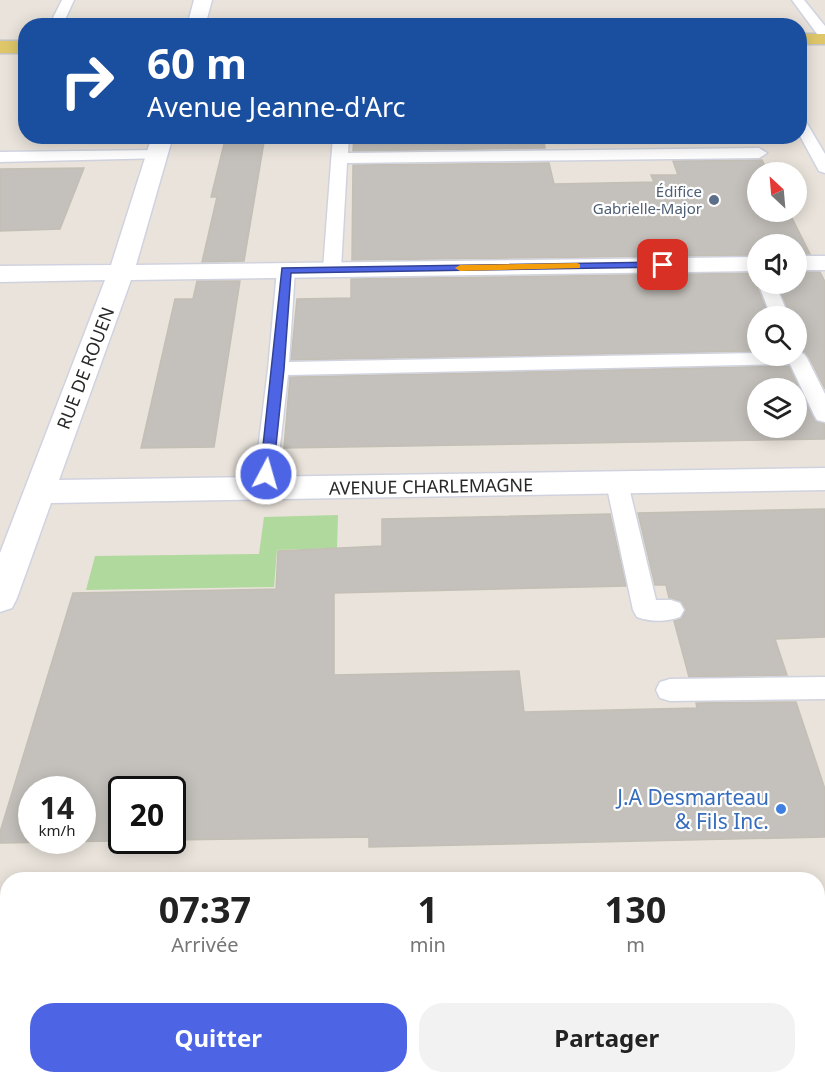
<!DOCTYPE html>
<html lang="fr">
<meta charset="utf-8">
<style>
:root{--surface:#fff;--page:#f2f2f2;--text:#222;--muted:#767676;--accent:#4d65e4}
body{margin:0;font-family:"Noto Sans",sans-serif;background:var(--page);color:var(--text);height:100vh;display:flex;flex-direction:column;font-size:22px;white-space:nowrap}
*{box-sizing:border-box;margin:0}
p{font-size:20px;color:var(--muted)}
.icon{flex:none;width:33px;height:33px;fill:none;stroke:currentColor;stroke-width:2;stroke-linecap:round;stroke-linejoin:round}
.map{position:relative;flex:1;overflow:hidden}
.side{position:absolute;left:0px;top:872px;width:825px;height:212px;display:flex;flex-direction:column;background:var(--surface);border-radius:24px 24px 0 0;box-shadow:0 3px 15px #0003}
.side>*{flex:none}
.top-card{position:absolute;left:18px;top:18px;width:789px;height:126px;border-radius:24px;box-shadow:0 3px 15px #0003;background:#1a4fa0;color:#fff;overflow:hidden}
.needle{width:39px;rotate:334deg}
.fabs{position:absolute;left:747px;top:162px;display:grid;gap:12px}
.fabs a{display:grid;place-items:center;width:60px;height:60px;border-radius:50%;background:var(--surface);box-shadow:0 3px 15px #0003;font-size:30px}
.speed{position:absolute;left:18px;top:776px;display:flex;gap:12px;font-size:30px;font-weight:700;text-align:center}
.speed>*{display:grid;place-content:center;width:78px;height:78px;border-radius:50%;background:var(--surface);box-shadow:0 3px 15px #0003;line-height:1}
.speed small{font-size:15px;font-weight:400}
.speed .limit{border:3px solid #111;border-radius:9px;background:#fff;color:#111}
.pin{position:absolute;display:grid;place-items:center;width:51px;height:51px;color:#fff;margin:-26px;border-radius:12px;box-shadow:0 3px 9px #0006}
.me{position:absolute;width:66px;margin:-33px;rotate:6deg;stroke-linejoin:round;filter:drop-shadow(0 0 4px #0008)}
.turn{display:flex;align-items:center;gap:21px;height:126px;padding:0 30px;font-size:27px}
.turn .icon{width:78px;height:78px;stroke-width:2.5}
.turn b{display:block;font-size:42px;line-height:51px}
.eta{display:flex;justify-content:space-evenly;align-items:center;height:102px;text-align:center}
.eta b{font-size:36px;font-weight:700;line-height:42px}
.cta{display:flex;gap:12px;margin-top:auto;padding:12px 30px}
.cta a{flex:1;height:69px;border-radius:24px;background:var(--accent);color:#fff;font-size:24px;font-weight:700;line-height:69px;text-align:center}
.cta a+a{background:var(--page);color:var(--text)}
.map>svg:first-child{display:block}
.green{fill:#b0d99d}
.building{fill:#c4c0bb;stroke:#c3bfb5;stroke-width:1.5;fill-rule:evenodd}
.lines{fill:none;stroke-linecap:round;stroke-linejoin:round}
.service-casing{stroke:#d0d3df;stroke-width:3}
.minor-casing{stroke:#d0d3df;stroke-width:3}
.primary-casing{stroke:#c3c3c3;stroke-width:3}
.service{fill:#fff;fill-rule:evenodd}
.minor{fill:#fff;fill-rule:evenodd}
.primary{fill:#dfc769;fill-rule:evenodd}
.route{fill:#4d65e4;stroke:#324294;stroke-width:1.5}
.slow{fill:#f59e0b}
.service-dot{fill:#5c6f8a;stroke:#fff;stroke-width:2}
.shop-dot{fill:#3f7fe0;stroke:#fff;stroke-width:2}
.labels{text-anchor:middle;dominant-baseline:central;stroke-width:4.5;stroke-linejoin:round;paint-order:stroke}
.far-service-label{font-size:15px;fill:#4e5e75;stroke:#fff;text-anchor:end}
.street-label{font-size:18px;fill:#282828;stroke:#fff}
.near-shop-label{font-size:21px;fill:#366cbe;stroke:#fff;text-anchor:end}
</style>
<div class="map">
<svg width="825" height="1082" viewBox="0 0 825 1082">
<rect width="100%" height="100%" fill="#e9e3db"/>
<!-- green -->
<path class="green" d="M338,515L337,548L277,550L274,587L86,590L95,556L259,554L264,517Z"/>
<!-- building -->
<g class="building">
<path d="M226,136H265L244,261L202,262L217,197H211Z"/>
<path d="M354,136H543L545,148L353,151Z"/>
<path d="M762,160L768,172H758V212H789L810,254H796V244H758V255L352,260L353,165L549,163L554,184L654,182L651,175H678L673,161Z"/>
<path d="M84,168L60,229L0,231V169Z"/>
<path d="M796,272H820L825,282V389L809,357L805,352L796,350V316H791L777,284H796Z"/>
<path d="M758,273L756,284L769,316H758V351L291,360L297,299L351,298V279Z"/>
<path d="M197,281H240L214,447L141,448L175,299H193Z"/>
<path d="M789,366L815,421L825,424V439L284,448L290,377ZM758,388H796V428H758Z"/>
<path d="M825,509V637L775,639L787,675L689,677L674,621L682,618L686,609L681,601L669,598L666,585H655L638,513Z"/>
<path d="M610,514L626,586L334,593V675L519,671L524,712L697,708L696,703L796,702L825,789V837L369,847V837L172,840V789H122V840H169L0,843V832L73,593L276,589L278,551L382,546V519ZM32,789H82V840H32Z"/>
</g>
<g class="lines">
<!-- service casing -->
<g class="service-casing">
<g id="service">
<path d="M62,0H74L62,26H49Z"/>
<path d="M792,0H804L825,26V39L820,38Z"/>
<path d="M800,118L805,120L825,154V173L819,171L800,136Z"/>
<path d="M333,136H349L348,153L759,148L767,153L759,158L347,163L341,269L338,273H326L323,269Z"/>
<path d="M158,150L166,155L164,158L0,162V152Z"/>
<path d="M286,265L292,266L295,270L289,362L758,353V356H796L797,352L804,354L807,358L825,394V422L817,420L814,415L790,364L288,375L275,490L272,496L264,498L256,496L253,490L268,369L277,270L280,266Z"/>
<path d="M758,283L775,284L789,316H771Z"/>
<path d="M617,475L625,477L628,483L656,600H671L680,603L684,610L680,617C666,622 651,622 637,617L633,610L606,483L609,477Z"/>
<path d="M825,677V699L670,701L660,698L656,690L660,682L670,679Z"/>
</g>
</g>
<!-- minor casing -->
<g class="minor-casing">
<g id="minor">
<path d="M194,0H212L205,26H187Z"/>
<path d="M152,136H173L136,265L758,257V271L131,280L59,480L825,468V490L51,503L17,598L12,608L0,612V553L105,280L0,282V266L111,265Z"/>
<rect x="796" y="256" width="29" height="14"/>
<rect x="818" y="906" width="7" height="44"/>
<rect x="0" y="936" width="8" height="46"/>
</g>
</g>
<!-- primary casing -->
<g class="primary-casing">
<g id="primary">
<rect x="800" y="34" width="25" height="10"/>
<rect x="0" y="41" width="26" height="12"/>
</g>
</g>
<!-- service -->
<use href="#service" class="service"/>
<!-- minor -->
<use href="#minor" class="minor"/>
<!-- primary -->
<use href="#primary" class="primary"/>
</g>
<!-- route -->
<path class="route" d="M663,262L668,265L667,267L291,273L284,369L273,474L266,478L260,474L282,268Z"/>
<!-- slow -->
<path class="slow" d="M577,263L580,264V268L460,271L455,268L460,265Z"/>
<!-- markers -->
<circle class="service-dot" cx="714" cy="200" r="6"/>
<circle class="shop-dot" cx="781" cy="809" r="6"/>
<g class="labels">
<!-- far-service labels -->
<g class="far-service-label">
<text x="702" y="191">Édifice<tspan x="702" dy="17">Gabrielle-Major</tspan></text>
</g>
<!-- street labels -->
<g class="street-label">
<text transform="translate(85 368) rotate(-69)">RUE DE ROUEN</text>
<text transform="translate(431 486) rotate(-1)">AVENUE CHARLEMAGNE</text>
</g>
<!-- near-shop labels -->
<g class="near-shop-label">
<text x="769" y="797">J.A Desmarteau<tspan x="769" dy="24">&amp; Fils Inc.</tspan></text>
</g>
</g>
</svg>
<div class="fabs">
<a><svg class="needle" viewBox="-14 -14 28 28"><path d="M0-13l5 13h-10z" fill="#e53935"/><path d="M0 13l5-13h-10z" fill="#767676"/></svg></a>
<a><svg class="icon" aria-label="sound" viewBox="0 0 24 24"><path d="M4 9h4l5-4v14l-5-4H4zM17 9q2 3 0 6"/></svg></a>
<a><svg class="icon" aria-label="search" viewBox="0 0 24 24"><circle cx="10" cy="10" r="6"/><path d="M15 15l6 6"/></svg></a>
<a><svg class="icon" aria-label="layers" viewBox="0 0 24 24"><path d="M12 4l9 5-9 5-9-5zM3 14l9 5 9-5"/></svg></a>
</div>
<div class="speed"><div>14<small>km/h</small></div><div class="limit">20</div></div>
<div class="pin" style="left:663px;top:265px;background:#d93025"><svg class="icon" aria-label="arrive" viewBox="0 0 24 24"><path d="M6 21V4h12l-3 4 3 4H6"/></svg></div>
<svg class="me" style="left:266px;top:474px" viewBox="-20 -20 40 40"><circle r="17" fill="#4d65e4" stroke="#fff" stroke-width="3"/><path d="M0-11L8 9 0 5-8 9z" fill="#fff"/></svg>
<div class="top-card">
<div class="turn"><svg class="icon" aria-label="right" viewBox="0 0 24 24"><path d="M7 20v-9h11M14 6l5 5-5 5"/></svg><div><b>60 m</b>Avenue Jeanne-d'Arc</div></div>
</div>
<section class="side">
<div class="eta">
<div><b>07:37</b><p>Arrivée</p></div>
<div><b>1</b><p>min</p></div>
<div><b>130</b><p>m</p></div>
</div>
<div class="cta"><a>Quitter</a><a>Partager</a></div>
</section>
</div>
